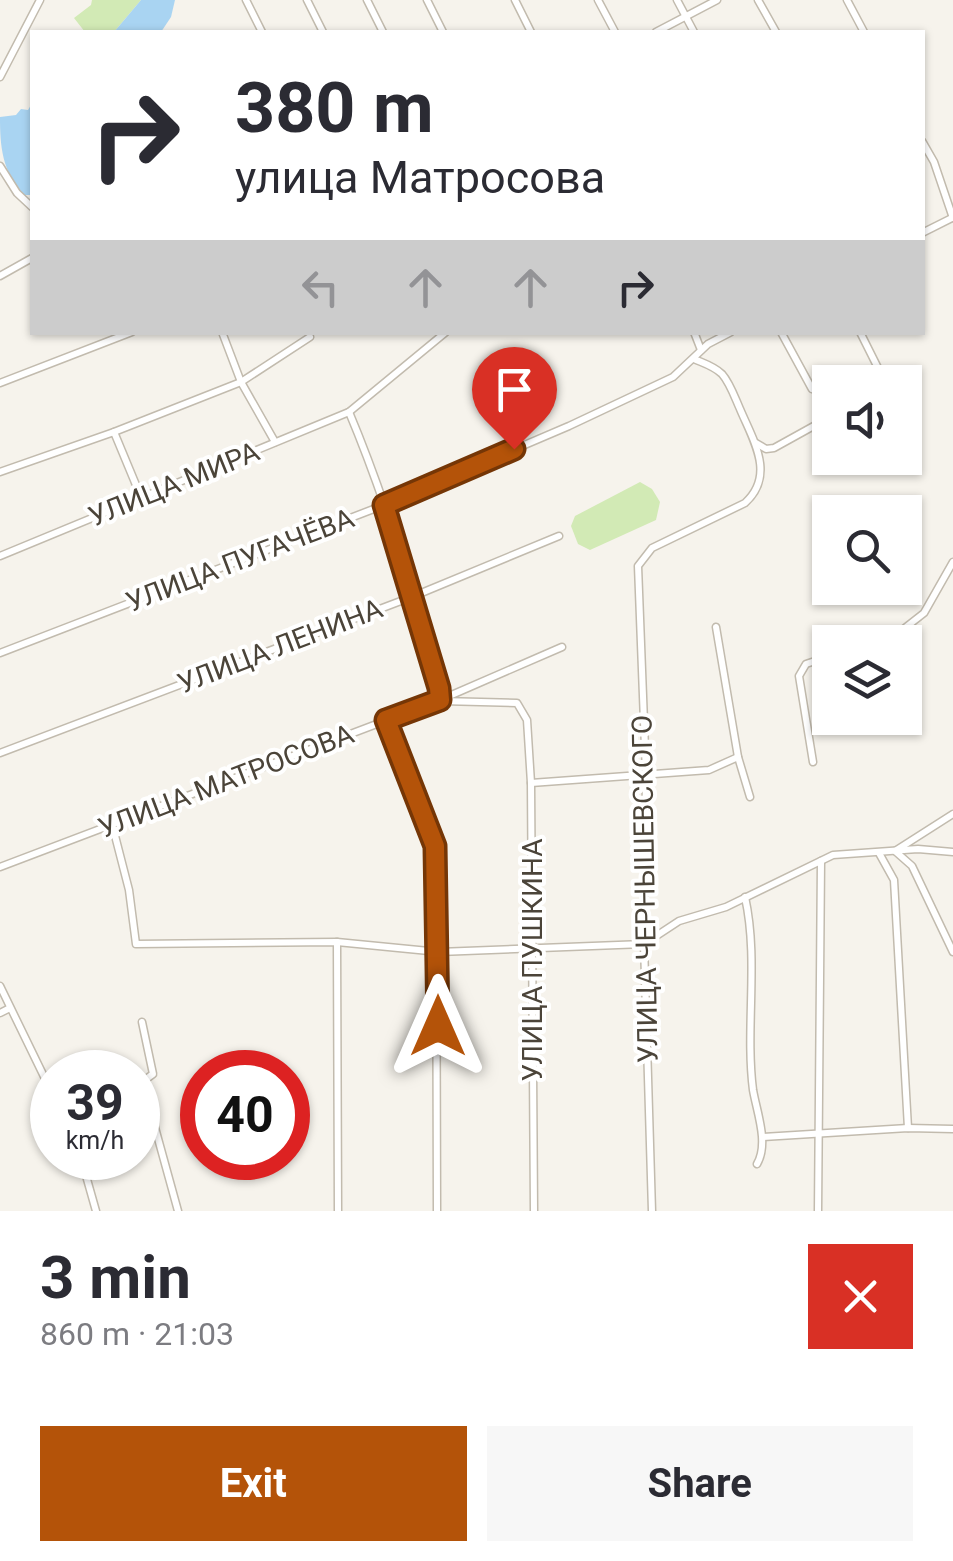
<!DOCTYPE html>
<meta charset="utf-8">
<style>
:root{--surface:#fff;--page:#f7f7f7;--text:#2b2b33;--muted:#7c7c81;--accent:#b45309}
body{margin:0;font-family:Roboto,sans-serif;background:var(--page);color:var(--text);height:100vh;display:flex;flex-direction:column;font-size:38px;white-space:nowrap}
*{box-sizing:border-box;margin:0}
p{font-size:32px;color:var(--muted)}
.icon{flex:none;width:55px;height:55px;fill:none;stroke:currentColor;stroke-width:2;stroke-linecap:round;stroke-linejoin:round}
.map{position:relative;height:1211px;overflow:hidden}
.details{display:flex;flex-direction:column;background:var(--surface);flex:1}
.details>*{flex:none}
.banner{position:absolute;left:30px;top:30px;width:895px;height:305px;border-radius:0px;box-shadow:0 2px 8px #0004;background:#fff;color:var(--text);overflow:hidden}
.tools{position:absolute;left:812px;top:365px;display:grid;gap:20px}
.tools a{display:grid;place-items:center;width:110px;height:110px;border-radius:0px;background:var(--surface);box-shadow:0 2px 8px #0004;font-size:50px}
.speed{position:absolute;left:30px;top:1050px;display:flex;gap:20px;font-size:50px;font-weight:700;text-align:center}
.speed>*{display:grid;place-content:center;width:130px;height:130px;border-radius:50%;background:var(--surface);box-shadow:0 2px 8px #0004;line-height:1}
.speed small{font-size:25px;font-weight:400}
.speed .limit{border:15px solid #d22;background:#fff;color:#111}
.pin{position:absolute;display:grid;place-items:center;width:85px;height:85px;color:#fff;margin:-102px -42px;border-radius:50% 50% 50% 0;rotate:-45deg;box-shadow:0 0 10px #0007}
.pin .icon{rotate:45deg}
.me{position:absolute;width:110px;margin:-55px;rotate:0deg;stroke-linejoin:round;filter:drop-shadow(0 0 8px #0008)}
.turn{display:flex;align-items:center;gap:35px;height:210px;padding:0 40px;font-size:45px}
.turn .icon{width:130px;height:130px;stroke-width:2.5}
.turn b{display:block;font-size:70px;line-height:85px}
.lanes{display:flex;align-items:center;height:95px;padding:0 40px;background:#0003;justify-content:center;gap:50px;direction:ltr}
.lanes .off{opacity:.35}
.round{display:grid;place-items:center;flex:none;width:105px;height:105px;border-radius:0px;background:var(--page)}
.summary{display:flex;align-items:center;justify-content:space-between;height:170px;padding:0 40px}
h1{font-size:60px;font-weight:700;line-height:75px}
.action{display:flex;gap:20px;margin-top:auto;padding:20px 40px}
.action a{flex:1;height:115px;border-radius:0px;background:var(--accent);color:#fff;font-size:40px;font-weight:700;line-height:115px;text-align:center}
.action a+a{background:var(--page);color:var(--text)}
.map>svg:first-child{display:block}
.green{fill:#d2eab5}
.water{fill:#a9d4f2}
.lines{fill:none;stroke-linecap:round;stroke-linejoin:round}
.minor-casing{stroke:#c2bbae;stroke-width:9}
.minor{stroke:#fff;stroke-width:6}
.route-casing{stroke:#753606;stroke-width:25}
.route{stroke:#b45309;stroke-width:18}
.labels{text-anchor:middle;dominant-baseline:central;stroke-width:8;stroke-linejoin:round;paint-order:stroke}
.street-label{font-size:28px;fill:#4b4439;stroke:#fff}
</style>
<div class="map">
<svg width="953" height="1211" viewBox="0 0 953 1211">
<rect width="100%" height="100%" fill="#f6f3ec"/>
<!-- green -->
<g class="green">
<path d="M92,0H141L114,32H85L74,18L91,5Z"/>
<path d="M640,482L652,489L660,502L656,520L590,550L578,544L571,526L575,516Z"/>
</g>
<!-- water -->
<g class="water">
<path d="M141,0H175L171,17L161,32H114Z"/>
<path d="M31,105L32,195H24C2,172 0,146 0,117L16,115L21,109L28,110Z"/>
</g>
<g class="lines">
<!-- minor casing -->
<g class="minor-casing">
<g id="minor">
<path d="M246,0L262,32"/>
<path d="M307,0L323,32"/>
<path d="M367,0L383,32"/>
<path d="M427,0L443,32"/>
<path d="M515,0L531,32"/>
<path d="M598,0L615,32"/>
<path d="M677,0L694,32"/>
<path d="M758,0L776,32"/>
<path d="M847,0L864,32"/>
<path d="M656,32L717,0"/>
<path d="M0,77L40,0"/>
<path d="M922,141L934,162L953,218"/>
<path d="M0,166L17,193L32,207"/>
<path d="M922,233L952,218"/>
<path d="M0,276L32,258"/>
<path d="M222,332L241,382L275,442"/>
<path d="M694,332L701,350"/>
<path d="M781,332L812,389"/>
<path d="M860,332L885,382"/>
<path d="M0,383L132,332"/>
<path d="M349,412C376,476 398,543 418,610C427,640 438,670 440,700"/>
<path d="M114,432L141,497"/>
<path d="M756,443L766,449L774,448L830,417"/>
<path d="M0,472L114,432L241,382L310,337"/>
<path d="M0,556L349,412L446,332"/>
<path d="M716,627L738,757L750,797"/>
<path d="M887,642L924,613L953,562"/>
<path d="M0,653L384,505L569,426L673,377L708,344L731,332"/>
<path d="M441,701L517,703L527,720L531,783L534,1211"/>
<path d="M387,720L436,854L437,1211"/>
<path d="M0,753L414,596L559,536"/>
<path d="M813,762L799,676L806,664L830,656"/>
<path d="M531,783L709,770L738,757"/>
<path d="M953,814L895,851L912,866L953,952"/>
<path d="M112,824L129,890L136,944L337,942L439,952L644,944L679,921L726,907L833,855L918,849L953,852"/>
<path d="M879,853L894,880L908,1128"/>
<path d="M0,867L440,700L562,647"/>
<path d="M745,897C759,960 745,1027 753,1090C757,1113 769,1143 757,1164"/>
<path d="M337,942L338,1211"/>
<path d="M0,986L52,1093"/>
<path d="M0,1013L10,1008"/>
<path d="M143,1084L178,1211"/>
<path d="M138,1085L153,1074L142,1022"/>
<path d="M763,1137L908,1128L953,1129"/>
<path d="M81,1158L96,1211"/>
<path d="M652,1211L644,944L646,774L638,566L652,548L745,503C776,475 753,440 740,409C735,398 730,383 722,374C714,366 703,363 694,359"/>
<path d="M818,1211L821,861"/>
</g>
</g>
<!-- minor -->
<use href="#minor" class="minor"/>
</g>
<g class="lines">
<!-- route casing -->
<g class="route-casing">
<path id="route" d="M438,1026L435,846L386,720L440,700L439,688L384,505L514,449"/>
</g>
<!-- route -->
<use href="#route" class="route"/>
</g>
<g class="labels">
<!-- street labels -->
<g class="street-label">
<text transform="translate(174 484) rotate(-22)">УЛИЦА МИРА</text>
<text transform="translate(240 560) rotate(-21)">УЛИЦА ПУГАЧЁВА</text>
<text transform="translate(280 646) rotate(-21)">УЛИЦА ЛЕНИНА</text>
<text transform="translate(226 781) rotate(-21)">УЛИЦА МАТРОСОВА</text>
<text transform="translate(645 889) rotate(-91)">УЛИЦА ЧЕРНЫШЕВСКОГО</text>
<text transform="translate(532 960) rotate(-90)">УЛИЦА ПУШКИНА</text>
</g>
</g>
</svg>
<div class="tools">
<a><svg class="icon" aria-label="sound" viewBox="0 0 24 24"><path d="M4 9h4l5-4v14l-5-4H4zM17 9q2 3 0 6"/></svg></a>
<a><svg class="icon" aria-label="search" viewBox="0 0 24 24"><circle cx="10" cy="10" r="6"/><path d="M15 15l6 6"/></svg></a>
<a><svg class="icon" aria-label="layers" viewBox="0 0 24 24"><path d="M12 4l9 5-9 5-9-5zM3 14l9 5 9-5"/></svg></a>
</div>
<div class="speed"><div>39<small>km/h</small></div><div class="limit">40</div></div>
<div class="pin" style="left:514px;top:449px;background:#d93025"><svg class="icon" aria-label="arrive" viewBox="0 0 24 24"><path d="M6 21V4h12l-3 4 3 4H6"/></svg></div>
<svg class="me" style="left:438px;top:1026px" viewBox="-20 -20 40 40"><path d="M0-17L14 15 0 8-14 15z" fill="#b45309" stroke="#fff" stroke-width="4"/></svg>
<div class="banner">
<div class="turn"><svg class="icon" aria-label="right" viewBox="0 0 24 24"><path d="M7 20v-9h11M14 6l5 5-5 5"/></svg><div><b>380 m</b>улица Матросова</div></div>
<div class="lanes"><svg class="icon off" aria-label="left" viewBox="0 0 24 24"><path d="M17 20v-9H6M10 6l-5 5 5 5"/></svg><svg class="icon off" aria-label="ahead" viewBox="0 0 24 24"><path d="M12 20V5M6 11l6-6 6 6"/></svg><svg class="icon off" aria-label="ahead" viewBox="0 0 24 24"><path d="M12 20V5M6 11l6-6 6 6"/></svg><svg class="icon" aria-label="right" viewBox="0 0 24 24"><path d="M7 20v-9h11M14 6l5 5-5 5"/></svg></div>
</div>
</div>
<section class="details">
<div class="summary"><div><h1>3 min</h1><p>860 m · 21:03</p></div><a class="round" style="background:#d93025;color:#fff"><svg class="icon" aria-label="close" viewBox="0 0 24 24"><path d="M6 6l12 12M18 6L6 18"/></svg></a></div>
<div class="action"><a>Exit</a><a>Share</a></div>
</section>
